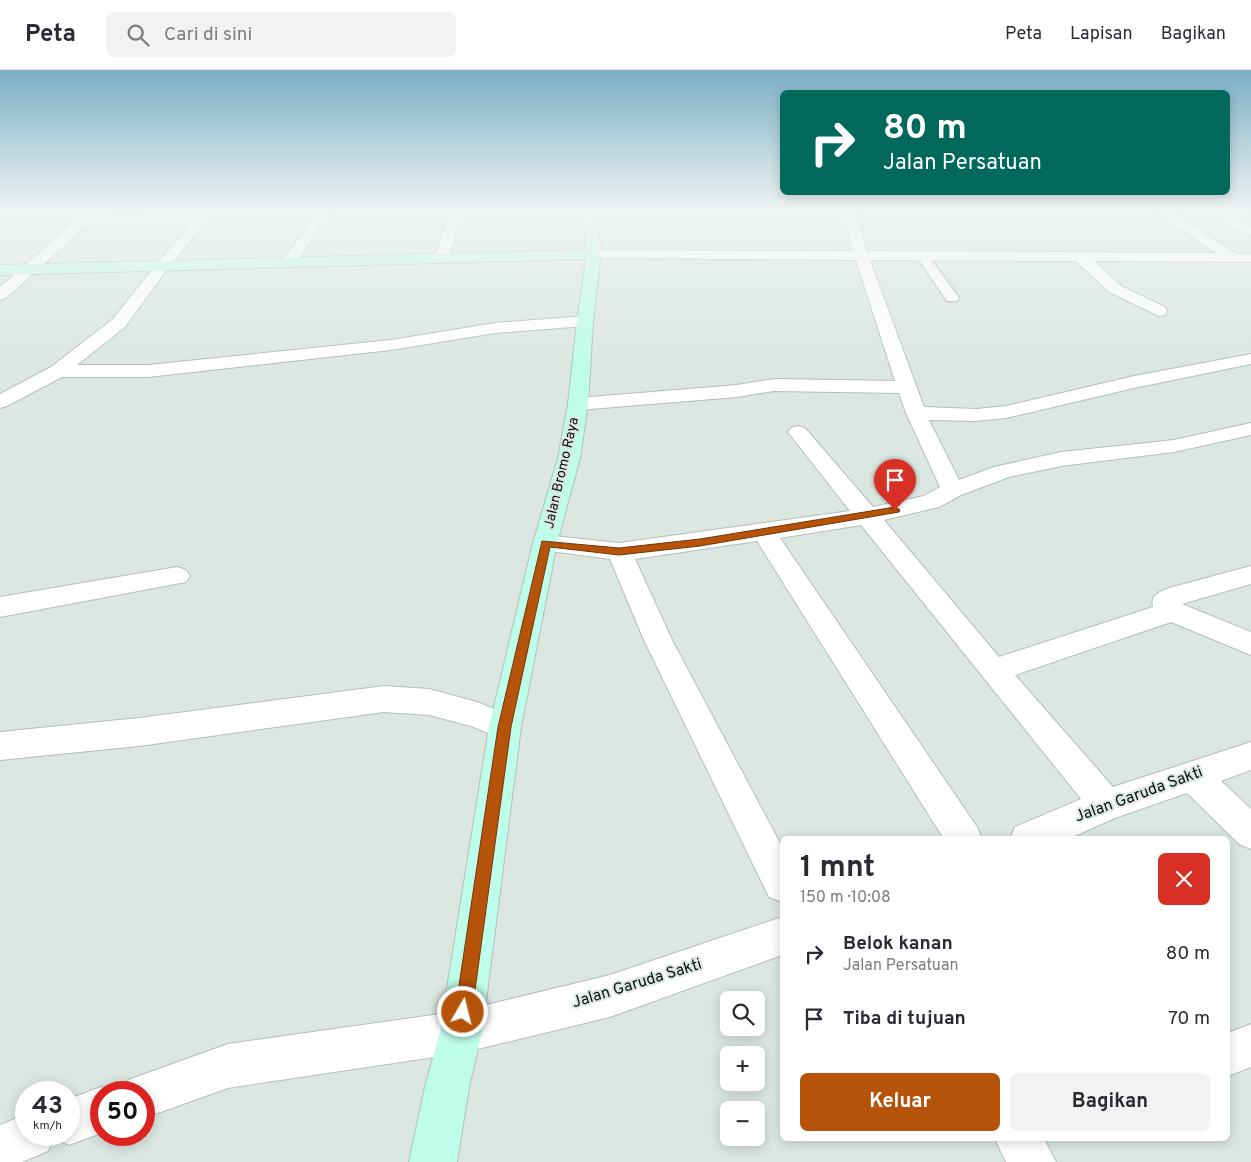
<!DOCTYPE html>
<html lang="id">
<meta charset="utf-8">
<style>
:root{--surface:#fff;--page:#f2f2f3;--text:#2b2b33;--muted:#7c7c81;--line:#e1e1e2;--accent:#b45309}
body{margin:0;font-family:Overpass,sans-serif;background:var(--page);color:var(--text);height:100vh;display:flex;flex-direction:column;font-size:19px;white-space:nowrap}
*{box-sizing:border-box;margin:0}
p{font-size:16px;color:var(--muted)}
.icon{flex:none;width:28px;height:28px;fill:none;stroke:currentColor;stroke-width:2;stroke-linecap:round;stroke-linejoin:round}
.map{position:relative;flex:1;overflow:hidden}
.drawer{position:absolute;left:780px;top:766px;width:450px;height:305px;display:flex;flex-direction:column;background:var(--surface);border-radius:8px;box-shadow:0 2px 12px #0003}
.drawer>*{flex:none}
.guide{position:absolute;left:780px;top:20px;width:450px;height:105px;border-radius:8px;box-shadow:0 2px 12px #0003;background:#00695c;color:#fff;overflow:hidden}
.fabs{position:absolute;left:720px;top:921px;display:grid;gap:10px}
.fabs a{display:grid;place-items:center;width:45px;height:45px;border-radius:8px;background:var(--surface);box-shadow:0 2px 12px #0003;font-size:25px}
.speed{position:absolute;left:15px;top:1011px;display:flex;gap:10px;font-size:25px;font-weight:700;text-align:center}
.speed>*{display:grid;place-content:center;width:65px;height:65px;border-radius:50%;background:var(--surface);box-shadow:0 2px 12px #0003;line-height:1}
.speed small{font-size:12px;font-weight:400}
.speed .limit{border:8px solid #d22;background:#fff;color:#111}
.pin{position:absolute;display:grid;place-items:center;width:42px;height:42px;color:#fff;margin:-51px -21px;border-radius:50% 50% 50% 0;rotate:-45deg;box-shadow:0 0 5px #0007}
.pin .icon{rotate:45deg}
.me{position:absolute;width:55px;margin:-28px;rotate:8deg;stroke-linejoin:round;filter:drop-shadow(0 0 4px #0008)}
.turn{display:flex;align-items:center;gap:18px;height:105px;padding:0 20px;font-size:22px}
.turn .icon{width:65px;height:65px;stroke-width:2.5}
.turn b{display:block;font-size:35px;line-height:42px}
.round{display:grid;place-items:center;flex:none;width:52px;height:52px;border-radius:8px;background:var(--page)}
.overview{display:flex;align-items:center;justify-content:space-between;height:85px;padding:0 20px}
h1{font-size:30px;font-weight:700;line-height:38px}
.action{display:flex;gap:10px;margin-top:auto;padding:10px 20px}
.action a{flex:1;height:58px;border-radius:8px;background:var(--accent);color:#fff;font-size:20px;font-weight:700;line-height:58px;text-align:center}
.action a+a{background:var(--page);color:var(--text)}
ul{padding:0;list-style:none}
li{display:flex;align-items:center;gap:15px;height:65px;padding:0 20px}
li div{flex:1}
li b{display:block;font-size:19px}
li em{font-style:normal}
header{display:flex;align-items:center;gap:30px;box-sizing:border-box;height:70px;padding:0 25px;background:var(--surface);border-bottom:1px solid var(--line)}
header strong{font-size:24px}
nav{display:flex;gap:28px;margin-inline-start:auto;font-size:18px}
.search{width:350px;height:45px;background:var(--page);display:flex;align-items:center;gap:12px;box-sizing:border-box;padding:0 18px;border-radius:8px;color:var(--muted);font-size:19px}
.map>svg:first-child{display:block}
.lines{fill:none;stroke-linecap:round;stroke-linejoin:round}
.lane-casing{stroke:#b4bfba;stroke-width:3}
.street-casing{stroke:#b4bfba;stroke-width:2}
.secondary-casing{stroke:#b4bfba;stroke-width:2}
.lane{fill:#fff;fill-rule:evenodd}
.street{fill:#fff;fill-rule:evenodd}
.secondary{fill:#bffdeb;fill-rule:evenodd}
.route{fill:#b45309;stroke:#753606}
.labels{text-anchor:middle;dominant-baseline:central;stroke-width:4;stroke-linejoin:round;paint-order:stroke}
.street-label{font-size:14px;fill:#0c100e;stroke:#dce7e2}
.near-street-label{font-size:16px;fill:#0c100e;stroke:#dce7e2}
</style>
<header>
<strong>Peta</strong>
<div class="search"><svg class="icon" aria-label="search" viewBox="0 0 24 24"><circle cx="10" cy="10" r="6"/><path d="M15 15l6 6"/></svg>Cari di sini</div>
<nav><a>Peta</a><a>Lapisan</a><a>Bagikan</a></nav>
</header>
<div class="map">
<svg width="1251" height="1092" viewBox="0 0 1251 1092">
<rect width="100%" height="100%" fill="#dce7e2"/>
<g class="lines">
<!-- lane casing -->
<g class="lane-casing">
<path id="lane" d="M923,183L927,184L957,225L959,228L957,231H947L917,187Z"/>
</g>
<!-- street casing -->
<g class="street-casing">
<g id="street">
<path d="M87,141H101L95,148L215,141L168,198L125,257L77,295H148L391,270L495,253L585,246L591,247L593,251L591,255L585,256L495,263L391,280L148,307H62L7,336L0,338V324L51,297L113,249L158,192L194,151L85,157L6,228L0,230V217Z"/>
<path d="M318,141H330L294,195H284L282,192Z"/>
<path d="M451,141L463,142L595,141L589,145L461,150L448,188L446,191H436L434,188Z"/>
<path d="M842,141H854L867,181L1216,183L1154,141H1169L1236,184H1251V192L1094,191L1121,216L1165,237L1167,241L1165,245L1159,246L1109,222L1076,191L870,190L924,337L976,339L1006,336L1134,306L1251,284V294L1134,318L1006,348L976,351L929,350L959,410L994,397L1061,382L1174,370L1251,353V365L1174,382L1061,396L1009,407L961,425L939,437L884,450L999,587L1153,537C1150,525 1159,522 1169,518L1251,496V514L1182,534L1251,562V585L1171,552L1015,605L1113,717L1251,672V700L1221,711L1251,739V779L1239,774L1187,723L1115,748L1068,769H1010L1015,757L1081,729L861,455L780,468L977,757L982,769H944L757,471L635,489L672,570L782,777V832L769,827L644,570L610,489L536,479L533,473L536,467L545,465L619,473L850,441L788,362L791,358L798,356L805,358L873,437L924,426L940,417L906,343L899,323L774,321L737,327L578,340L571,338L568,334L571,330L578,328L737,315L774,309L895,311L856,190L594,188L589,187L587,184L589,181L594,180L853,181Z"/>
<path d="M1217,141H1230L1243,152L1251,157V166L1233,158Z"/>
<path d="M177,497L186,500L190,506L186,512L0,547V527Z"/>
<path d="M384,616L429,619L477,632L516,648L521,657L516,666L505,670L471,656L429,645L384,642L139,676L0,690V662L139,648Z"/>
<path d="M782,847V885L610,947L461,983L228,1018L144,1048V1022H123L128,1010L228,974L461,941L610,905Z"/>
<path d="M1251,954V997L1228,1006V963Z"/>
<path d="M101,1017L113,1022H101V1063L69,1075L54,1068L48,1081L22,1092H0V1055L26,1044V1065H69V1029Z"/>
<path d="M995,1069H1044L1056,1092H1006Z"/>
</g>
</g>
<!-- secondary casing -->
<g class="secondary-casing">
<path id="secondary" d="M583,141H595L601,184L593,251L588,334L580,388L557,473L521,657L482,962L469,1017L457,1092H409L425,1017L440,962L489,657L533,473L558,388L568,334L577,251L586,189L0,205V195L586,180Z"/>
</g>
<!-- lane -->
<use href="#lane" class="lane"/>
<!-- street -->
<use href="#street" class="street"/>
<!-- secondary -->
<use href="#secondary" class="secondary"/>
</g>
<!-- sky -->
<linearGradient id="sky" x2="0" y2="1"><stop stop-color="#7cafc6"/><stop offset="0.48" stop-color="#eff4f2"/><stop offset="1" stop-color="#eff4f2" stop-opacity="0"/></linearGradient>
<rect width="1251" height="294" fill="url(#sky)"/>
<!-- route -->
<path class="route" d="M895,437L900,440L899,442L700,476L619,485L550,477L511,657L472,942L469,949L463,951L457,949L455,942L498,657L542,471L619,478L700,469Z"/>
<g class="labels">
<!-- street labels -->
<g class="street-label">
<text transform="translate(562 403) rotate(-77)">Jalan Bromo Raya</text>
</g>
<!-- near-street labels -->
<g class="near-street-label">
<text transform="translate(1139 725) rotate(-20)">Jalan Garuda Sakti</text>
<text transform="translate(637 914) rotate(-17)">Jalan Garuda Sakti</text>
</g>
</g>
</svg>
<div class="fabs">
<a><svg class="icon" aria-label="search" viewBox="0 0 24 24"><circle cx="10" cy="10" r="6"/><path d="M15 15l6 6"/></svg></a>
<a>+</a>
<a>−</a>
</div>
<div class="speed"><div>43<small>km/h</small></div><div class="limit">50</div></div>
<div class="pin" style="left:895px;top:440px;background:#d93025"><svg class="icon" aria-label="arrive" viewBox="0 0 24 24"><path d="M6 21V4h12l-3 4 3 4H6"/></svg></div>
<svg class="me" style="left:463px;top:942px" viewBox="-20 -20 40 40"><circle r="17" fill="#b45309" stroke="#fff" stroke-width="3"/><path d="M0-11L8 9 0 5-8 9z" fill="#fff"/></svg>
<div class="guide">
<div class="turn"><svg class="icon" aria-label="right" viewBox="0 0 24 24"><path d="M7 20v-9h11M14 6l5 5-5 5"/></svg><div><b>80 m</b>Jalan Persatuan</div></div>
</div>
<section class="drawer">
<div class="overview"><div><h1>1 mnt</h1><p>150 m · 10:08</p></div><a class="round" style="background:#d93025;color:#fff"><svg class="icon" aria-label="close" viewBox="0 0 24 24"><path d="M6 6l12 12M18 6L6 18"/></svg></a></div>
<ul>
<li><svg class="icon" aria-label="right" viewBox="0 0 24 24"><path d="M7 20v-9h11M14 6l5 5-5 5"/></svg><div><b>Belok kanan</b><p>Jalan Persatuan</p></div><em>80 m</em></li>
<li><svg class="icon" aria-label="arrive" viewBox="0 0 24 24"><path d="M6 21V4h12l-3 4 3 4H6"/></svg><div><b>Tiba di tujuan</b></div><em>70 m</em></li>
</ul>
<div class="action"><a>Keluar</a><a>Bagikan</a></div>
</section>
</div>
